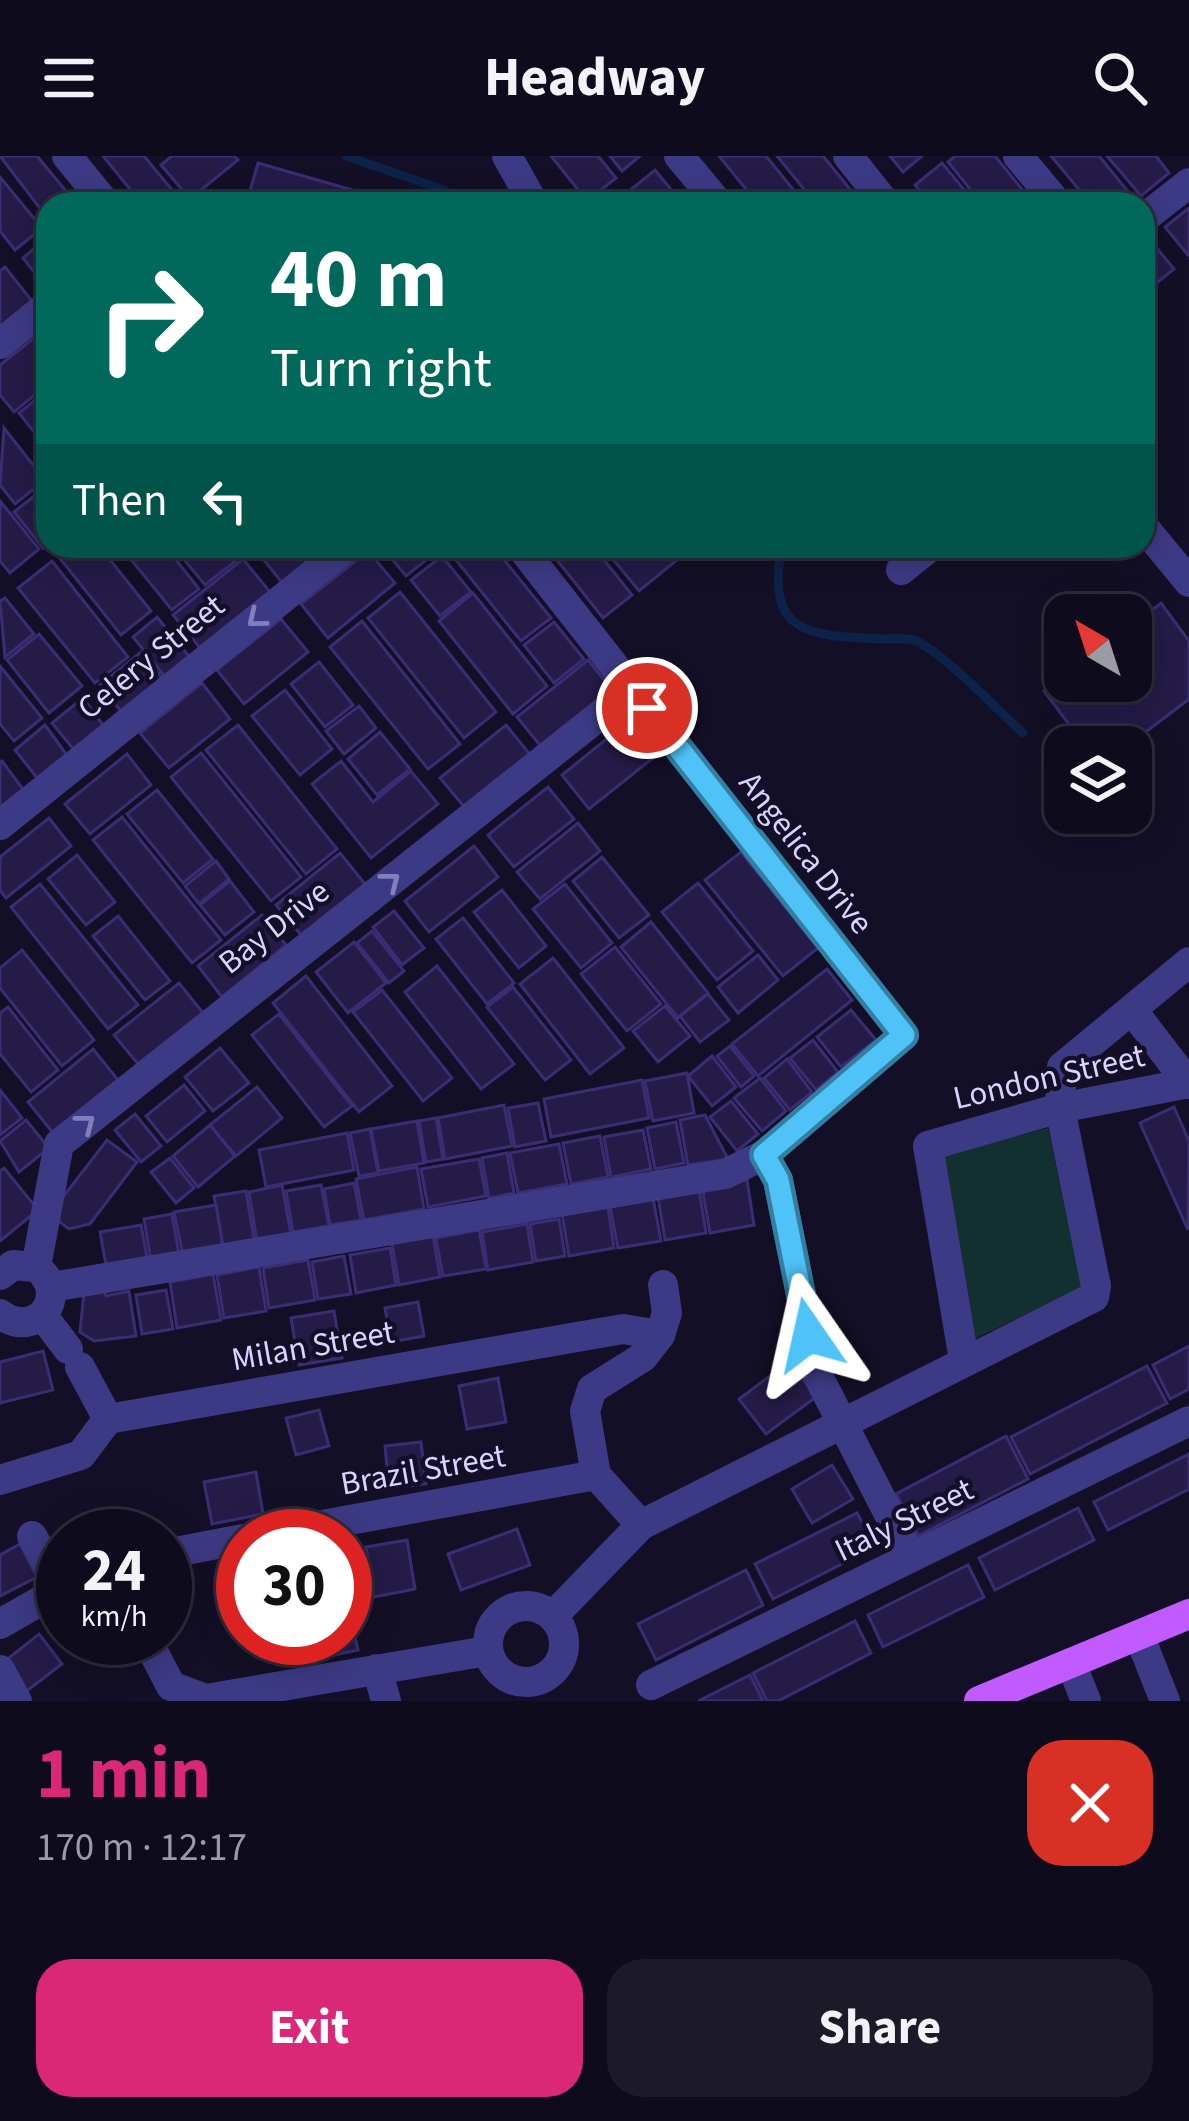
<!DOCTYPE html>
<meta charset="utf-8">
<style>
:root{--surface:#0e0b1c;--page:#1c1929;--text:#f1f3f6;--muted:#9b9ba3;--line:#2e2b3b;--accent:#db2777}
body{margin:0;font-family:"Source Sans 3",sans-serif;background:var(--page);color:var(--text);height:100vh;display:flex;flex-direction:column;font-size:45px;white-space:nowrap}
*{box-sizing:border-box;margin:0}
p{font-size:39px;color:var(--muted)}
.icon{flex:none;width:66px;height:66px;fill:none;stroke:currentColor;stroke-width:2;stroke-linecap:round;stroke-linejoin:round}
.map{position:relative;height:1545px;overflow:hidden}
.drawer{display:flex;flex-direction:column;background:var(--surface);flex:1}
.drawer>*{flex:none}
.guide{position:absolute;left:36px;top:36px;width:1119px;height:366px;border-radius:36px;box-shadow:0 6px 30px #0003,0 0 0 3px var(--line);background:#00695c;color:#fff;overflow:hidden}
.needle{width:78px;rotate:321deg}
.controls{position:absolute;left:1044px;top:438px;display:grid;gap:24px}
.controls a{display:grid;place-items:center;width:108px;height:108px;border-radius:24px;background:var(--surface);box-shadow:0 6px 30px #0003,0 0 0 3px var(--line);font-size:60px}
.speed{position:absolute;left:36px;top:1353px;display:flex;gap:24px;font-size:60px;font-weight:700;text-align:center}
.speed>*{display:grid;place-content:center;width:156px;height:156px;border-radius:50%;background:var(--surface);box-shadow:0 6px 30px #0003,0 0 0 3px var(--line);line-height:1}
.speed small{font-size:30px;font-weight:400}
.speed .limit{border:18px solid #d22;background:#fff;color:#111}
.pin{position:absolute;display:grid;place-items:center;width:102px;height:102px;color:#fff;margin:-51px;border:6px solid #fff;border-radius:50%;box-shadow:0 3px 12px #0007}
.me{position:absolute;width:132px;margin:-66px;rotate:349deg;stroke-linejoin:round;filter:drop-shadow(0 0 9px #0008)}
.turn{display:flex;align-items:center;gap:42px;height:252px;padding:0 36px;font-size:54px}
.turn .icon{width:156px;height:156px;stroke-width:2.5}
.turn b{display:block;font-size:84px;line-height:102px}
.then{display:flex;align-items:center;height:114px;padding:0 36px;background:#0003;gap:24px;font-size:45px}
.round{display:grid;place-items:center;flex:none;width:126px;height:126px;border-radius:36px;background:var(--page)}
.head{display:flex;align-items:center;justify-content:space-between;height:204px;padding:0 36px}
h1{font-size:72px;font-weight:700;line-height:90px;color:var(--accent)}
.button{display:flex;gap:24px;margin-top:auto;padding:24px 36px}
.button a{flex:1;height:138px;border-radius:36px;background:var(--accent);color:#fff;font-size:48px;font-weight:700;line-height:138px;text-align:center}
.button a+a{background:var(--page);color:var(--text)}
header{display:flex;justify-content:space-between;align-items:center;height:156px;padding:0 36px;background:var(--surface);font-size:54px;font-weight:700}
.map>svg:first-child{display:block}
.green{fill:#12302f}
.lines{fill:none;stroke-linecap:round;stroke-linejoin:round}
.stream{stroke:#0c2248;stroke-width:9}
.building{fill:#241b47;stroke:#3b2d73;stroke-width:3}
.minor{stroke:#3d3a85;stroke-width:30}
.major{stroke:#c25bff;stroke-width:30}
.oneway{stroke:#837fbc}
.route-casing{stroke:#337fa1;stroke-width:30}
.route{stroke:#4fc3f7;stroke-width:21}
.labels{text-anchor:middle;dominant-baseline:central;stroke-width:9;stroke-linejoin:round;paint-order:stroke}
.street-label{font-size:33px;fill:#d9d4ff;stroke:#130f26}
</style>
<header><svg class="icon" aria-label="menu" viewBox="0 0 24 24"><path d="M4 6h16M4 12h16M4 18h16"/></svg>Headway<svg class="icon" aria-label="search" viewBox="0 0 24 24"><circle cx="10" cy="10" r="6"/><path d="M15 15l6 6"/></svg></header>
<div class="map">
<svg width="1189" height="1545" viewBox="0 0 1189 1545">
<rect width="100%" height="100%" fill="#130f26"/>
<!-- green -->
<path class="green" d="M1048,972L1082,1132L974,1183L942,999Z"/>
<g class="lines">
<!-- stream -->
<g class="stream">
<path d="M346,0L444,34L457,48"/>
<path d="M782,390C765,478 807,480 882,483C893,483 909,481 918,486C947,500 997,554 1023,577"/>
</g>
</g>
<!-- building -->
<g class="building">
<path d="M0,0H37L75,46L48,48V63Z"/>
<path d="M103,0H144L178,41L169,48H142Z"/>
<path d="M172,0H234L238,4L190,43L161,9Z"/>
<path d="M551,0H598L616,22L587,45Z"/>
<path d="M610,0H640L622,15Z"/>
<path d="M719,0H766L805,48H758Z"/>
<path d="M777,0H823L862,48H816Z"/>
<path d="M890,0H922L903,16Z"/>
<path d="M955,0H995L1034,48H982L948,6Z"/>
<path d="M1051,0H1099L1135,44L1091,48Z"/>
<path d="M1107,0H1156L1169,17L1141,40Z"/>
<path d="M258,7L401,48H270L248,42Z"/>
<path d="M942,7L976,48H931L915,29Z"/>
<path d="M655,14L683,48H638L628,36Z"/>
<path d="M0,21L42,72L15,94L0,75Z"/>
<path d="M1189,52V98L1188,99L1165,71Z"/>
<path d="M48,81V130L46,131L23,102Z"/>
<path d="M1151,85L1174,113L1143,138V91Z"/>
<path d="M5,111L32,145L0,171V115Z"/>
<path d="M48,171V228L14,256L0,239V209Z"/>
<path d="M44,237L48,242V294L19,257Z"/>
<path d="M4,272L45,324L15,348L0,329Z"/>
<path d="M48,329V388L43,392L14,356Z"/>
<path d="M0,345L39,393L10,417L0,405Z"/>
<path d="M71,390H99L151,455L121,479L58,400Z"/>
<path d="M120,390H165L199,433L172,454Z"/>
<path d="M173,390H227L238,403L205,429Z"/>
<path d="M262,390H330L283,428L256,394Z"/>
<path d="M381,390H444L406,420Z"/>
<path d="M463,390H493L551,462L521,485L452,399Z"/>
<path d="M554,390H593L632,439L603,462L549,394Z"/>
<path d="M615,390H694L639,435L607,396Z"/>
<path d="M368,395L395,427L328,482L301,448Z"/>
<path d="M442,400L471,436L440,460L411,424Z"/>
<path d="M243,403L274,441L204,497L173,459Z"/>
<path d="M52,405L128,501L95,527L18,432Z"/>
<path d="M400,436L496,556L464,582L368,462Z"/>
<path d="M473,437L547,530L513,558L439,465Z"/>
<path d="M5,442L34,478L5,501L0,445Z"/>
<path d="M1161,447L1189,485V543L1126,591H1086L1044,535L1065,520V525H1131V470Z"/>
<path d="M157,461L192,504L167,523L133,481Z"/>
<path d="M281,463L308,496L244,548L217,514Z"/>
<path d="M362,465L460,588L428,613L330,491Z"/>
<path d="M554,466L584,503L554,527L524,489Z"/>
<path d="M39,478L82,530L49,557L7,504Z"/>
<path d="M141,496L165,525L123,558L100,529Z"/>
<path d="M588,504L618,541L547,598L517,561Z"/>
<path d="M319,506L353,549L325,571L291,528Z"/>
<path d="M0,510L42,562L14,585L0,568Z"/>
<path d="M202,527L230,563L169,612L140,577Z"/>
<path d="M285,534L332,593L300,619L252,560Z"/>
<path d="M83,542L109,577L79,600L52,567Z"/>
<path d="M359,550L376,572L344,598L326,575Z"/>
<path d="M630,564L658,598L589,653L562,619Z"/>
<path d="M45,569L71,605L41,627L15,594Z"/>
<path d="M238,569L337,693L306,718L206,594Z"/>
<path d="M506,569L537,607L471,659L440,622Z"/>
<path d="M380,576L410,613L377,639L348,603Z"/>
<path d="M201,597L301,721L271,745L171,621Z"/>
<path d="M127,598L151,629L90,678L65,648Z"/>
<path d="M2,605L28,640L0,661V607Z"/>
<path d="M341,605L373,646L411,615L438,648L371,702L312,628Z"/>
<path d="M548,631L574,663L514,711L488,679Z"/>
<path d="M157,634L213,703L183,727L127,658Z"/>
<path d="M122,661L221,784L192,807L93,684Z"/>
<path d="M49,662L71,690L6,742L0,734V701Z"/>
<path d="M578,667L600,695L540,743L517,716Z"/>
<path d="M474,690L498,721L429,776L405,745Z"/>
<path d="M741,696L818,792L783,820L705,724Z"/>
<path d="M340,697L369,733L305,784L276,749Z"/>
<path d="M77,699L115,746L86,769L48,723Z"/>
<path d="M602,701L649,759L619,782L573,725Z"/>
<path d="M216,705L229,723L199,748L185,730Z"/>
<path d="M230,725L254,756L225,779L200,749Z"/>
<path d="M698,727L753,795L717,824L662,756Z"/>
<path d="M40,728L138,849L108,873L11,751Z"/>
<path d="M565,728L612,787L581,812L533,753Z"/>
<path d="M502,734L546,790L519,812L474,756Z"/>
<path d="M394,755L424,792L402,809L373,771Z"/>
<path d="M262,759L286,789L222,841L198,810Z"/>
<path d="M118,760L170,825L145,844L93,780Z"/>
<path d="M463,762L514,827L487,848L436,783Z"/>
<path d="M651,766L708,837L678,862L621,791Z"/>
<path d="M372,775L404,815L389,827L357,787Z"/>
<path d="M354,786L386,827L348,857L316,816Z"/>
<path d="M615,791L661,848L627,875L581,818Z"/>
<path d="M22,794L94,884L62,910L0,832V812Z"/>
<path d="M758,799L778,824L738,857L718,831Z"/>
<path d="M553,802L624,892L590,918L520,828Z"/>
<path d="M437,810L514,908L481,933L405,836Z"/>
<path d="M827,813L852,844L758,920L732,888Z"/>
<path d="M306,820L392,930L359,956L273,847Z"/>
<path d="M179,827L203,857L138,908L114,879Z"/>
<path d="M513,831L571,904L545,924L487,851Z"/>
<path d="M382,834L452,922L423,945L353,856Z"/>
<path d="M708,838L729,864L700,886L680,860Z"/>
<path d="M665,850L690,880L658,906L633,875Z"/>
<path d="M8,851L58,914L31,936L0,898V857Z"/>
<path d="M851,854L876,884L841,911L817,881Z"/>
<path d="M279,858L352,950L324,971L252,879Z"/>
<path d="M813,884L838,916L816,934L790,902Z"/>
<path d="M730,890L754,920L741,931L717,900Z"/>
<path d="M220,892L249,927L213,955L185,921Z"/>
<path d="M93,893L118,924L53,977L28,946Z"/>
<path d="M712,900L736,931L712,950L688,920Z"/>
<path d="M787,903L812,936L790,954L764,922Z"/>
<path d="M687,917L694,957L653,965L645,925Z"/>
<path d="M760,922L786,955L762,975L734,942Z"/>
<path d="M642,924L649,962L551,981L544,943Z"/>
<path d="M184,929L205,955L167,986L146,960Z"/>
<path d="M257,931L282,962L236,1000L210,969Z"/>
<path d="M0,934L22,962L0,979Z"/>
<path d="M731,945L758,978L737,995L710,961Z"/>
<path d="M538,947L546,985L515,991L508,952Z"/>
<path d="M504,949L512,990L445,1003L438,962Z"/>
<path d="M1174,951L1189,985L1188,1074L1140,967Z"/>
<path d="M135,958L161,990L141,1006L115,974Z"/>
<path d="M705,959L728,1003L688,1009L680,964Z"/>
<path d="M436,962L443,1003L426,1006L419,965Z"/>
<path d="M26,964L49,992L19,1016L0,985Z"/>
<path d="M417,965L424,1007L379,1015L371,973Z"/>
<path d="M676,966L684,1007L655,1013L647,972Z"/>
<path d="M210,969L235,1000L198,1031L173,1000Z"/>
<path d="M370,973L378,1017L359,1020L350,977Z"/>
<path d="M643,974L651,1013L611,1021L604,981Z"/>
<path d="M347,977L354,1014L266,1031L259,994Z"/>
<path d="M600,980L608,1021L571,1028L563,987Z"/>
<path d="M107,984L137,1006L90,1068L69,1073L54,1062L60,1045Z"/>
<path d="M559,988L567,1028L518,1037L510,997Z"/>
<path d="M507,997L514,1037L489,1042L482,1002Z"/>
<path d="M170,1002L194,1032L176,1047L151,1016Z"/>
<path d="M479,1003L486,1040L428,1051L421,1013Z"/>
<path d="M417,1011L424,1053L364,1064L356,1023Z"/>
<path d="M4,1012L38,1054L0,1085V1015Z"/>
<path d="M747,1024L754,1069L710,1077L702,1031Z"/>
<path d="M354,1027L361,1064L330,1069L324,1033Z"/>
<path d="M282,1029L291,1079L257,1085L249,1036Z"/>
<path d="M321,1029L329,1070L293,1076L286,1035Z"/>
<path d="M699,1033L706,1077L665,1084L658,1041Z"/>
<path d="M246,1035L254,1084L223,1090L214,1040Z"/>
<path d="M653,1042L661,1085L618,1092L610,1050Z"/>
<path d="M216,1049L223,1091L183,1099L174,1056Z"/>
<path d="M608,1051L614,1092L569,1100L562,1058Z"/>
<path d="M172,1058L179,1099L151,1105L144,1063Z"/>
<path d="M559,1063L565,1100L536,1105L530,1068Z"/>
<path d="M527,1068L533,1106L488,1114L482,1076Z"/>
<path d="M141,1069L148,1106L107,1114L100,1076Z"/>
<path d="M479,1074L486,1113L443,1120L436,1082Z"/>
<path d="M433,1080L440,1121L399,1129L392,1087Z"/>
<path d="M390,1092L396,1129L356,1137L350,1099Z"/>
<path d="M344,1100L351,1138L318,1143L312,1106Z"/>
<path d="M308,1104L315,1144L269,1152L263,1112Z"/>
<path d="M259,1111L266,1155L224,1162L217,1119Z"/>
<path d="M213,1118L221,1164L177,1172L170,1126Z"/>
<path d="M104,1134L106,1140L129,1135L136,1180L94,1185L80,1176L84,1136Z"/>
<path d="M166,1134L173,1173L142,1178L136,1139Z"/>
<path d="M418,1146L424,1180L391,1186L385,1152Z"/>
<path d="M334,1155L342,1202L299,1209L291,1162Z"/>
<path d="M1189,1190V1233L1170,1243L1153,1209Z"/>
<path d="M43,1195L53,1234L0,1247V1206Z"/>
<path d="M790,1205L816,1241L766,1278L739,1243Z"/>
<path d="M1147,1210L1167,1247L1030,1318L1011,1281Z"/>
<path d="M498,1222L506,1266L467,1273L459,1230Z"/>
<path d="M319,1254L329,1290L296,1299L286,1262Z"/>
<path d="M1006,1280L1028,1323L918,1380L896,1338Z"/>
<path d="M421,1286L426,1328L389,1332L385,1290Z"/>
<path d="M1189,1298V1333L1108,1374L1094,1346Z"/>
<path d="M832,1309L853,1343L812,1367L792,1333Z"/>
<path d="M256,1316L263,1358L212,1368L204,1326Z"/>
<path d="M1078,1352L1094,1384L995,1434L979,1402Z"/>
<path d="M857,1357L875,1391L773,1443L755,1408Z"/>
<path d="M517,1373L530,1409L461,1434L448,1398Z"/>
<path d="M407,1384L415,1433L374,1441L366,1391Z"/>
<path d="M20,1388L37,1421L0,1440V1399Z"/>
<path d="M968,1409L984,1441L883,1491L868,1459Z"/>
<path d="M746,1414L763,1449L656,1504L638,1468Z"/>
<path d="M348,1449L358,1494L329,1500L325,1482H345Z"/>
<path d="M855,1465L871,1497L778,1545H767L753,1517Z"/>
<path d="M39,1478L62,1508L23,1538L0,1509Z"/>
<path d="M750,1519L763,1545H698Z"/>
</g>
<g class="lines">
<!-- minor -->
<g class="minor">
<path d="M67,0L106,48"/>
<path d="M507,0L534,48"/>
<path d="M679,0L719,48"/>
<path d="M848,0L886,48"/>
<path d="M1018,0L1058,48"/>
<path d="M1143,63L1189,27"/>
<path d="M0,188L48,149"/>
<path d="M1143,370L1189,426"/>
<path d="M901,414L931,390"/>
<path d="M0,669L348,390"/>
<path d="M1132,854L1189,928"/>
<path d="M764,999L778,1024L817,1218L911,1401"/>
<path d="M36,1111L59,988L633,533"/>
<path d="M0,1119L13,1109L36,1111C72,1139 36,1185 0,1158"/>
<path d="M52,1131L725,1018L764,999L904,879L520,390"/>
<path d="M43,1160L68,1193"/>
<path d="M964,1204L928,990L1060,952L1189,927"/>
<path d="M80,1211L108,1263"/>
<path d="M0,1324L81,1299L108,1263L623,1173L660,1179"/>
<path d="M641,1369L596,1319L585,1255L592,1233L643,1201L660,1179L667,1157L663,1129"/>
<path d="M32,1380L62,1433"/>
<path d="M262,1380L596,1319"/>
<path d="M165,1398L243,1383"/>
<circle cx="526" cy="1488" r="38"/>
<path d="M553,1460L641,1369L1094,1141L1096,1130L1060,952L1062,911L1189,806"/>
<path d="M0,1468L63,1432"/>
<path d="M1139,1479L1165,1545"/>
<path d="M146,1482L171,1530L206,1543L487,1495"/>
<path d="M1071,1507L1086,1545"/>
<path d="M377,1513L386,1545"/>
<path d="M0,1514L17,1545"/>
<path d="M651,1529L1189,1265"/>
</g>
<!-- major -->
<path class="major" d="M979,1545L1189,1458"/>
</g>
<!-- one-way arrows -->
<defs><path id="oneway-chevron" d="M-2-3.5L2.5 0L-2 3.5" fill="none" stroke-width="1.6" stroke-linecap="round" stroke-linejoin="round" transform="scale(3)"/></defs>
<g class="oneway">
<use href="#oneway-chevron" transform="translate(256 463) rotate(141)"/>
<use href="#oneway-chevron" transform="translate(391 725) rotate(-38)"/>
<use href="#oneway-chevron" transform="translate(86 967) rotate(-38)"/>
</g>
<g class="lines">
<!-- route casing -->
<g class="route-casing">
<path id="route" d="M647,552L904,879L764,999L778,1024L809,1179"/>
</g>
<!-- route -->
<use href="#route" class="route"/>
</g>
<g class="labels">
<!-- street labels -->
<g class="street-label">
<text transform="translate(151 501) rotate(-39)">Celery Street</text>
<text transform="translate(806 697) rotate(52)">Angelica Drive</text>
<text transform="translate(274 771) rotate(-38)">Bay Drive</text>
<text transform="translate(1049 921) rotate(-13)">London Street</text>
<text transform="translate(313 1190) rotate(-10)">Milan Street</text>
<text transform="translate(423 1314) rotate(-10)">Brazil Street</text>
<text transform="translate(904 1364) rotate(-26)">Italy Street</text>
</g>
</g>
</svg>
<div class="controls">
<a><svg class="needle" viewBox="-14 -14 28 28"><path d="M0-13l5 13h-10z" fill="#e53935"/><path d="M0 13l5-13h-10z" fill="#9b9ba3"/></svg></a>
<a><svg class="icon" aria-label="layers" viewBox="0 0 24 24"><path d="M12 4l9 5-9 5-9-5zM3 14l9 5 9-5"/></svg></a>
</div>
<div class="speed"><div>24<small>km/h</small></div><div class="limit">30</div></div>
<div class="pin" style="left:647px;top:552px;background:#d93025"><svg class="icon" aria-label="arrive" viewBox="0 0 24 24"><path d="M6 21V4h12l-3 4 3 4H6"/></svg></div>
<svg class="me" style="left:809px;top:1179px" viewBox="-20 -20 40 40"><path d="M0-17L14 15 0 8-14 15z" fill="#4fc3f7" stroke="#fff" stroke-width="4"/></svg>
<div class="guide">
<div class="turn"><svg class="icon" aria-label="right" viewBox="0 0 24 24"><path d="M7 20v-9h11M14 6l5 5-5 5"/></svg><div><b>40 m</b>Turn right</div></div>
<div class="then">Then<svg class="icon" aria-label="left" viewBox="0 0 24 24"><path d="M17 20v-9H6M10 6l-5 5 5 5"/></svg></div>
</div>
</div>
<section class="drawer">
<div class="head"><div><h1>1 min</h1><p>170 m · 12:17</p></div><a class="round" style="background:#d93025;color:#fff"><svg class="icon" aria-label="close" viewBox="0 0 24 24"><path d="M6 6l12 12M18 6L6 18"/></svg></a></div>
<div class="button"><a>Exit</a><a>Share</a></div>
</section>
